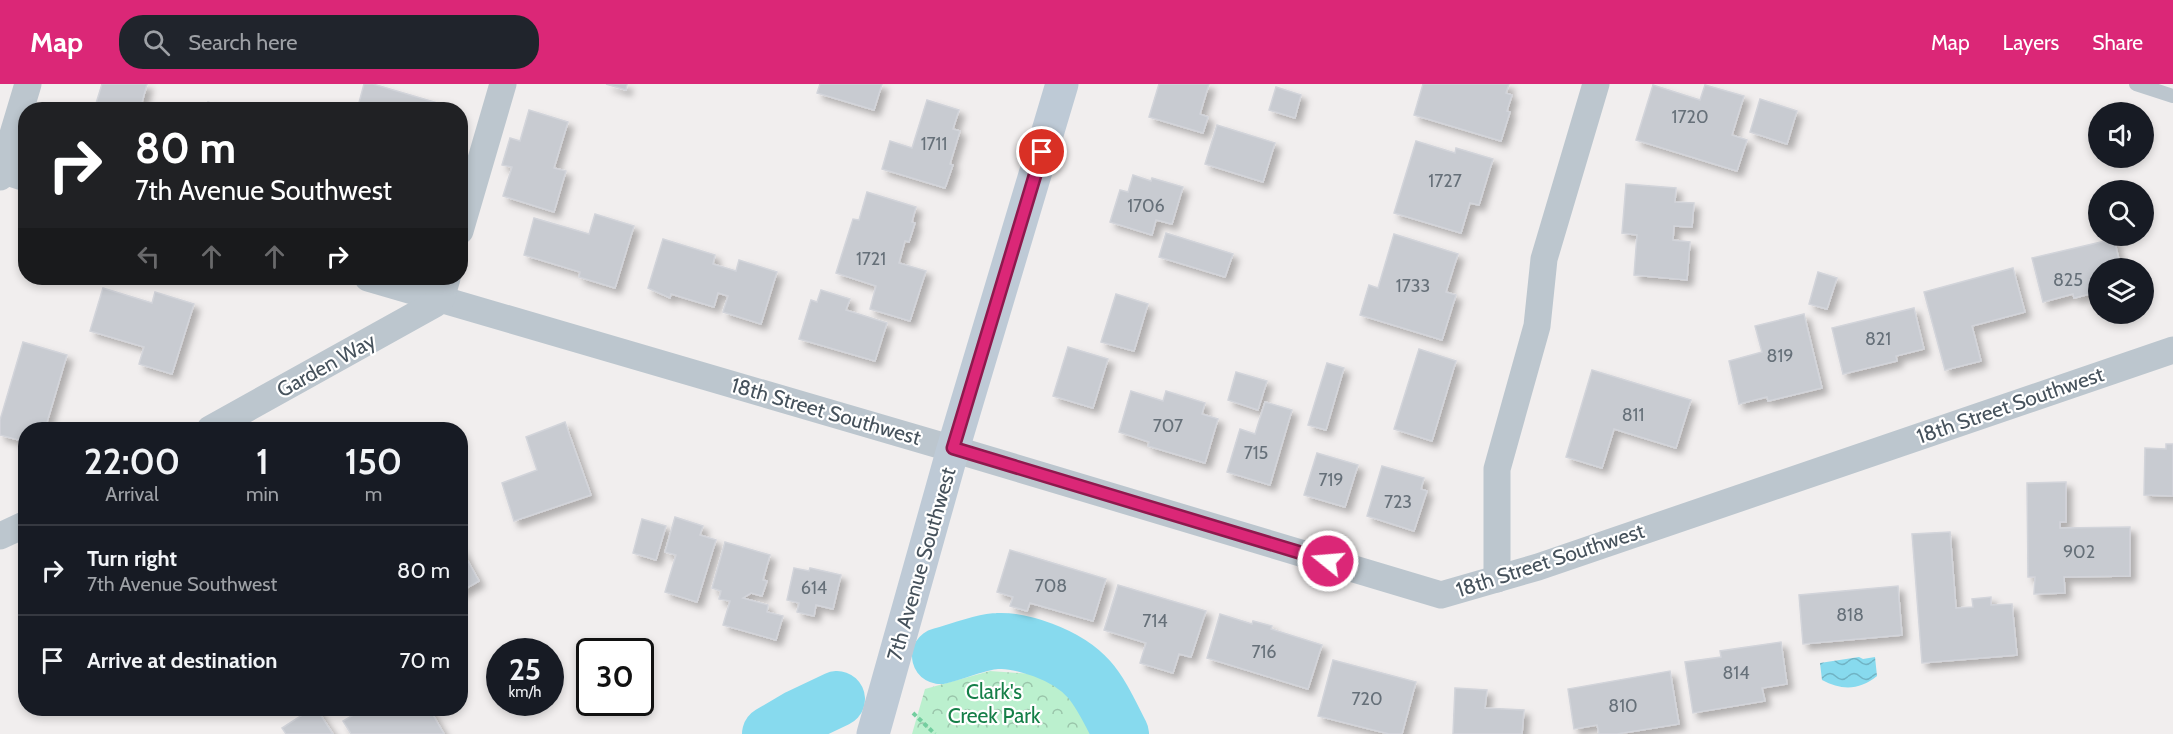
<!DOCTYPE html>
<style>
:root{--surface:#171b24;--page:#20242c;--text:#f1f3f6;--muted:#9ea1a6;--line:#363941;--accent:#db2777}
body{margin:0;font-family:Cabin,sans-serif;background:var(--page);color:var(--text);height:100vh;display:flex;flex-direction:column;font-size:22px;white-space:nowrap}
*{box-sizing:border-box;margin:0}
p{font-size:20px;color:var(--muted)}
.icon{flex:none;width:33px;height:33px;fill:none;stroke:currentColor;stroke-width:2;stroke-linecap:round;stroke-linejoin:round}
.map{position:relative;flex:1;overflow:hidden}
.sheet{position:absolute;left:18px;top:338px;width:450px;height:294px;display:flex;flex-direction:column;background:var(--surface);border-radius:24px;box-shadow:0 3px 9px #0003}
.sheet>*{flex:none}
.top-card{position:absolute;left:18px;top:18px;width:450px;height:183px;border-radius:24px;box-shadow:0 3px 9px #0003;background:#202124;color:#fff;overflow:hidden}
.fabs{position:absolute;left:2088px;top:18px;display:grid;gap:12px}
.fabs a{display:grid;place-items:center;width:66px;height:66px;border-radius:50%;background:var(--surface);box-shadow:0 3px 9px #0003;font-size:30px}
.speed{position:absolute;left:486px;top:554px;display:flex;gap:12px;font-size:30px;font-weight:700;text-align:center}
.speed>*{display:grid;place-content:center;width:78px;height:78px;border-radius:50%;background:var(--surface);box-shadow:0 3px 9px #0003;line-height:1}
.speed small{font-size:15px;font-weight:400}
.speed .limit{border:3px solid #111;border-radius:9px;background:#fff;color:#111}
.pin{position:absolute;display:grid;place-items:center;width:51px;height:51px;color:#fff;margin:-26px;border:3px solid #fff;border-radius:50%;box-shadow:0 2px 6px #0007}
.me{position:absolute;width:66px;margin:-33px;rotate:287deg;stroke-linejoin:round;filter:drop-shadow(0 0 4px #0008)}
.turn{display:flex;align-items:center;gap:21px;height:126px;padding:0 18px;font-size:27px}
.turn .icon{width:78px;height:78px;stroke-width:2.5}
.turn b{display:block;font-size:42px;line-height:51px}
.lanes{display:flex;align-items:center;height:57px;padding:0 18px;background:#0003;justify-content:center;gap:30px;direction:ltr}
.lanes .off{opacity:.35}
.eta{display:flex;justify-content:space-evenly;align-items:center;height:102px;text-align:center}
.eta b{font-size:36px;font-weight:600;line-height:42px}
ul{padding:0;list-style:none}
li{display:flex;align-items:center;gap:18px;height:90px;padding:0 18px;border-top:2px solid var(--line)}
li div{flex:1}
li b{display:block;font-size:22px}
li em{font-style:normal}
header{display:flex;align-items:center;gap:36px;box-sizing:border-box;height:84px;padding:0 30px;background:var(--accent);color:#fff}
header strong{font-size:28px}
nav{display:flex;gap:33px;margin-inline-start:auto;font-size:21px}
.search{width:420px;height:54px;background:var(--page);display:flex;align-items:center;gap:15px;box-sizing:border-box;padding:0 21px;border-radius:24px;color:var(--muted);font-size:22px}
.map>svg:first-child{display:block}
.park{fill:url(#park-crowns)}
.water{fill:url(#water-waves)}
.lines{fill:none;stroke-linecap:round;stroke-linejoin:round}
.river{stroke:#87daee;stroke-width:56}
.building{fill:#c8cbd1;stroke:#d2d4da;stroke-width:1.5;filter:url(#shadow)}
.path{stroke:#73ce9f;stroke-width:4;stroke-dasharray:4.5 3;stroke-linecap:butt}
.lane{stroke:#bcc6ce;stroke-width:14}
.street{stroke:#bcc6ce;stroke-width:27}
.secondary{stroke:#becad6;stroke-width:33}
.route-casing{stroke:#8e194d;stroke-width:15}
.route{stroke:#db2777;stroke-width:10}
.labels{text-anchor:middle;dominant-baseline:central;stroke-width:4.5;stroke-linejoin:round;paint-order:stroke}
.number-label{font-size:18px;fill:#667079}
.street-label{font-size:21px;fill:#46525c;stroke:#fff}
.park-label{font-size:21px;fill:#157f48;stroke:#fff}
</style>
<header>
<strong>Map</strong>
<div class="search"><svg class="icon" aria-label="search" viewBox="0 0 24 24"><circle cx="10" cy="10" r="6"/><path d="M15 15l6 6"/></svg>Search here</div>
<nav><a>Map</a><a>Layers</a><a>Share</a></nav>
</header>
<div class="map">
<svg width="2173" height="650" viewBox="0 0 2173 650">
<defs>
<pattern id="park-crowns" width="20" height="18" patternUnits="userSpaceOnUse" patternTransform="scale(1.5)"><rect width="20" height="18" fill="#bbf0ce"/><path d="M2 6a3 3 0 1 1 6 0M12 15a3 3 0 1 1 6 0" fill="none" stroke="#9ac5aa"/></pattern>
<pattern id="water-waves" width="16" height="10" patternUnits="userSpaceOnUse" patternTransform="scale(1.5)"><rect width="16" height="10" fill="#87daee"/><path d="M0 5q4-4 8 0t8 0" fill="none" stroke="#70b3c4"/></pattern>
<filter id="shadow"><feDropShadow dx="5.5" dy="5.5" stdDeviation="3" flood-color="#0004"/></filter>
</defs>
<rect width="100%" height="100%" fill="#f1eeee"/>
<!-- park -->
<g class="park">
<path d="M990,587L1047,591L1087,624L1100,650H912L925,605Z"/>
<path d="M837,615L827,650H770L799,633Z"/>
</g>
<!-- water -->
<path class="water" d="M1859,573L1863,575L1875,573L1877,592C1860,606 1842,607 1822,596L1820,579Z"/>
<g class="lines">
<!-- river -->
<g class="river">
<path d="M940,572C956,568 983,557 998,557C1013,556 1029,561 1043,566C1091,584 1099,607 1121,650"/>
<path d="M770,650L799,633L837,615"/>
</g>
</g>
<!-- building -->
<g class="building">
<path d="M102,0H147L140,26H94Z"/>
<path d="M364,0H373L448,22L447,26H357Z"/>
<path d="M606,0H627L626,6Z"/>
<path d="M820,0H882L874,26L817,9Z"/>
<path d="M1159,0H1209L1200,30L1208,33L1203,49L1149,33Z"/>
<path d="M1423,0H1509L1506,9L1512,11L1507,27L1510,28L1501,57L1414,31Z"/>
<path d="M1653,1L1700,16L1705,1L1744,12L1732,51L1747,56L1737,87L1636,56Z"/>
<path d="M1276,3L1301,11L1295,34L1269,26Z"/>
<path d="M1760,15L1797,27L1787,60L1750,48Z"/>
<path d="M927,16L959,26L953,45L960,47L950,80L953,81L945,104L882,85L890,57L912,64Z"/>
<path d="M208,18L232,26H205Z"/>
<path d="M529,26L568,38L554,84L566,87L554,128L503,112L512,83L502,81L510,54L520,57Z"/>
<path d="M1217,41L1275,59L1263,98L1205,80Z"/>
<path d="M1416,57L1455,69L1456,64L1493,75L1479,121L1470,119L1461,149L1394,129Z"/>
<path d="M1133,91L1151,97L1152,94L1183,103L1172,140L1156,136L1152,151L1110,138L1120,106L1128,108Z"/>
<path d="M1626,100L1676,104L1675,118L1694,119L1692,143L1674,142L1673,156L1690,158L1687,196L1634,191L1637,151L1622,149Z"/>
<path d="M867,108L916,123L912,138L915,139L909,158L905,157L899,179L926,187L910,237L870,225L876,202L836,189L853,135L859,136Z"/>
<path d="M595,130L634,142L615,204L579,193L580,188L524,171L534,134L589,150Z"/>
<path d="M1166,149L1233,170L1225,193L1159,173Z"/>
<path d="M1394,150L1458,170L1446,208L1456,211L1442,256L1360,231L1369,201L1378,204Z"/>
<path d="M663,155L715,171L713,180L736,187L739,176L777,188L761,240L723,228L728,212L718,209L714,223L671,210L670,214L648,204Z"/>
<path d="M2114,155L2121,184H2098V208L2074,214L2073,210L2043,218L2032,174Z"/>
<path d="M2013,184L2025,228L1972,242L1981,277L1945,286L1924,208Z"/>
<path d="M1818,188L1837,194L1827,225L1809,220Z"/>
<path d="M103,204L152,219L155,208L194,220L172,290L139,280L144,263L90,247Z"/>
<path d="M821,206L850,215L846,226L887,239L875,277L799,255L811,216L817,218Z"/>
<path d="M1116,210L1148,220L1134,267L1101,258Z"/>
<path d="M1914,224L1924,265L1896,272L1897,277L1843,290L1832,244Z"/>
<path d="M1804,230L1822,304L1768,317L1767,313L1739,320L1729,277L1762,268L1755,242Z"/>
<path d="M23,258L67,271L45,345H26V358L0,351V336Z"/>
<path d="M1068,263L1108,275L1093,324L1053,312Z"/>
<path d="M1419,265L1456,277L1432,357L1394,345Z"/>
<path d="M1327,279L1344,284L1326,346L1308,341Z"/>
<path d="M1592,286L1691,316L1676,364L1614,345L1602,384L1566,373Z"/>
<path d="M1236,288L1267,297L1258,326L1228,316Z"/>
<path d="M1131,307L1163,317L1166,307L1205,319L1202,330L1218,335L1205,379L1148,362L1149,358L1119,348Z"/>
<path d="M1265,318L1292,326L1270,401L1227,388L1240,345L1255,350Z"/>
<path d="M565,338L591,411L514,437L502,399L537,386L526,353Z"/>
<path d="M2166,360H2173V412L2144,411L2145,364L2166,365Z"/>
<path d="M1317,369L1358,381L1345,423L1304,411Z"/>
<path d="M1382,382L1424,394L1421,405L1427,407L1414,447L1367,432Z"/>
<path d="M2066,398V438H2060V444L2130,443V492L2064,493L2065,509L2034,510L2035,493H2028L2027,399Z"/>
<path d="M675,433L703,442L700,451L716,456L697,518L665,508L676,471L665,468Z"/>
<path d="M642,435L666,442L656,476L633,469Z"/>
<path d="M1950,448L1956,524L1973,523L1972,515L1991,513V521L2012,520L2017,571L1922,579L1912,450Z"/>
<path d="M725,458L770,471L763,496L767,497L762,512L751,509L743,514L768,521L767,528L783,532L776,556L723,541L730,517L719,515L721,507L712,504Z"/>
<path d="M460,463L479,497L460,508Z"/>
<path d="M1010,466L1106,495L1093,537L1030,519L1027,527L1010,522L1013,513L997,508Z"/>
<path d="M794,484L809,487L810,484L841,491L833,525L816,521L814,532L797,528L799,519L787,516Z"/>
<path d="M1118,501L1206,527L1191,573L1179,570L1173,589L1140,579L1146,559L1104,546Z"/>
<path d="M1898,502L1902,551L1803,560L1799,511Z"/>
<path d="M1220,530L1252,540L1253,537L1272,542L1271,545L1322,561L1308,605L1207,574Z"/>
<path d="M1781,558L1787,600L1762,604L1765,617L1693,629L1685,578L1721,573L1720,567Z"/>
<path d="M1333,576L1416,598L1402,650H1389L1318,632Z"/>
<path d="M1670,587L1679,640L1617,650H1599L1597,641L1574,645L1568,605Z"/>
<path d="M1455,604L1487,606L1485,624L1524,626L1522,650H1453Z"/>
<path d="M313,624H316L333,650H286L282,644Z"/>
<path d="M365,624H404L405,627L409,624H429L444,650H351L343,637Z"/>
</g>
<g class="lines">
<!-- path -->
<path class="path" d="M913,629L935,650"/>
<!-- lane -->
<path class="lane" d="M2136,0L2173,12"/>
<!-- street -->
<g class="street">
<path d="M0,86L26,94"/>
<path d="M0,93L28,0"/>
<path d="M460,147L503,0"/>
<path d="M368,194L953,365L1441,511L1538,483L2173,266"/>
<path d="M210,345L435,220L441,215L447,194"/>
<path d="M0,452L26,440"/>
<path d="M1497,495V385L1537,242L1544,175L1596,0"/>
</g>
<!-- secondary -->
<path class="secondary" d="M873,650L953,365L1062,0"/>
</g>
<g class="lines">
<!-- route casing -->
<g class="route-casing">
<path id="route" d="M1042,68L953,364L1328,477"/>
</g>
<!-- route -->
<use href="#route" class="route"/>
</g>
<g class="labels">
<!-- number labels -->
<g class="number-label">
<text x="1690" y="33">1720</text>
<text x="934" y="60">1711</text>
<text x="1445" y="97">1727</text>
<text x="1146" y="122">1706</text>
<text x="871" y="175">1721</text>
<text x="2068" y="196">825</text>
<text x="1413" y="202">1733</text>
<text x="1878" y="255">821</text>
<text x="1780" y="272">819</text>
<text x="1633" y="331">811</text>
<text x="1168" y="342">707</text>
<text x="1256" y="369">715</text>
<text x="1331" y="396">719</text>
<text x="1398" y="418">723</text>
<text x="2079" y="468">902</text>
<text x="1051" y="502">708</text>
<text x="814" y="504">614</text>
<text x="1850" y="531">818</text>
<text x="1155" y="537">714</text>
<text x="1264" y="568">716</text>
<text x="1736" y="589">814</text>
<text x="1367" y="615">720</text>
<text x="1623" y="622">810</text>
</g>
<!-- street labels -->
<g class="street-label">
<text transform="translate(326 281) rotate(-29)">Garden Way</text>
<text transform="translate(2010 321) rotate(-19)">18th Street Southwest</text>
<text transform="translate(826 327) rotate(16)">18th Street Southwest</text>
<text transform="translate(1550 476) rotate(-18)">18th Street Southwest</text>
<text transform="translate(921 480) rotate(-74)">7th Avenue Southwest</text>
</g>
<!-- park labels -->
<g class="park-label">
<text x="994" y="607">Clark's<tspan x="994" dy="24">Creek Park</tspan></text>
</g>
</g>
</svg>
<div class="fabs">
<a><svg class="icon" aria-label="sound" viewBox="0 0 24 24"><path d="M4 9h4l5-4v14l-5-4H4zM17 9q2 3 0 6"/></svg></a>
<a><svg class="icon" aria-label="search" viewBox="0 0 24 24"><circle cx="10" cy="10" r="6"/><path d="M15 15l6 6"/></svg></a>
<a><svg class="icon" aria-label="layers" viewBox="0 0 24 24"><path d="M12 4l9 5-9 5-9-5zM3 14l9 5 9-5"/></svg></a>
</div>
<div class="speed"><div>25<small>km/h</small></div><div class="limit">30</div></div>
<div class="pin" style="left:1042px;top:68px;background:#d93025"><svg class="icon" aria-label="arrive" viewBox="0 0 24 24"><path d="M6 21V4h12l-3 4 3 4H6"/></svg></div>
<svg class="me" style="left:1328px;top:477px" viewBox="-20 -20 40 40"><circle r="17" fill="#db2777" stroke="#fff" stroke-width="3"/><path d="M0-11L8 9 0 5-8 9z" fill="#fff"/></svg>
<div class="top-card">
<div class="turn"><svg class="icon" aria-label="right" viewBox="0 0 24 24"><path d="M7 20v-9h11M14 6l5 5-5 5"/></svg><div><b>80 m</b>7th Avenue Southwest</div></div>
<div class="lanes"><svg class="icon off" aria-label="left" viewBox="0 0 24 24"><path d="M17 20v-9H6M10 6l-5 5 5 5"/></svg><svg class="icon off" aria-label="ahead" viewBox="0 0 24 24"><path d="M12 20V5M6 11l6-6 6 6"/></svg><svg class="icon off" aria-label="ahead" viewBox="0 0 24 24"><path d="M12 20V5M6 11l6-6 6 6"/></svg><svg class="icon" aria-label="right" viewBox="0 0 24 24"><path d="M7 20v-9h11M14 6l5 5-5 5"/></svg></div>
</div>
<section class="sheet">
<div class="eta">
<div><b>22:00</b><p>Arrival</p></div>
<div><b>1</b><p>min</p></div>
<div><b>150</b><p>m</p></div>
</div>
<ul>
<li><svg class="icon" aria-label="right" viewBox="0 0 24 24"><path d="M7 20v-9h11M14 6l5 5-5 5"/></svg><div><b>Turn right</b><p>7th Avenue Southwest</p></div><em>80 m</em></li>
<li><svg class="icon" aria-label="arrive" viewBox="0 0 24 24"><path d="M6 21V4h12l-3 4 3 4H6"/></svg><div><b>Arrive at destination</b></div><em>70 m</em></li>
</ul>
</section>
</div>
